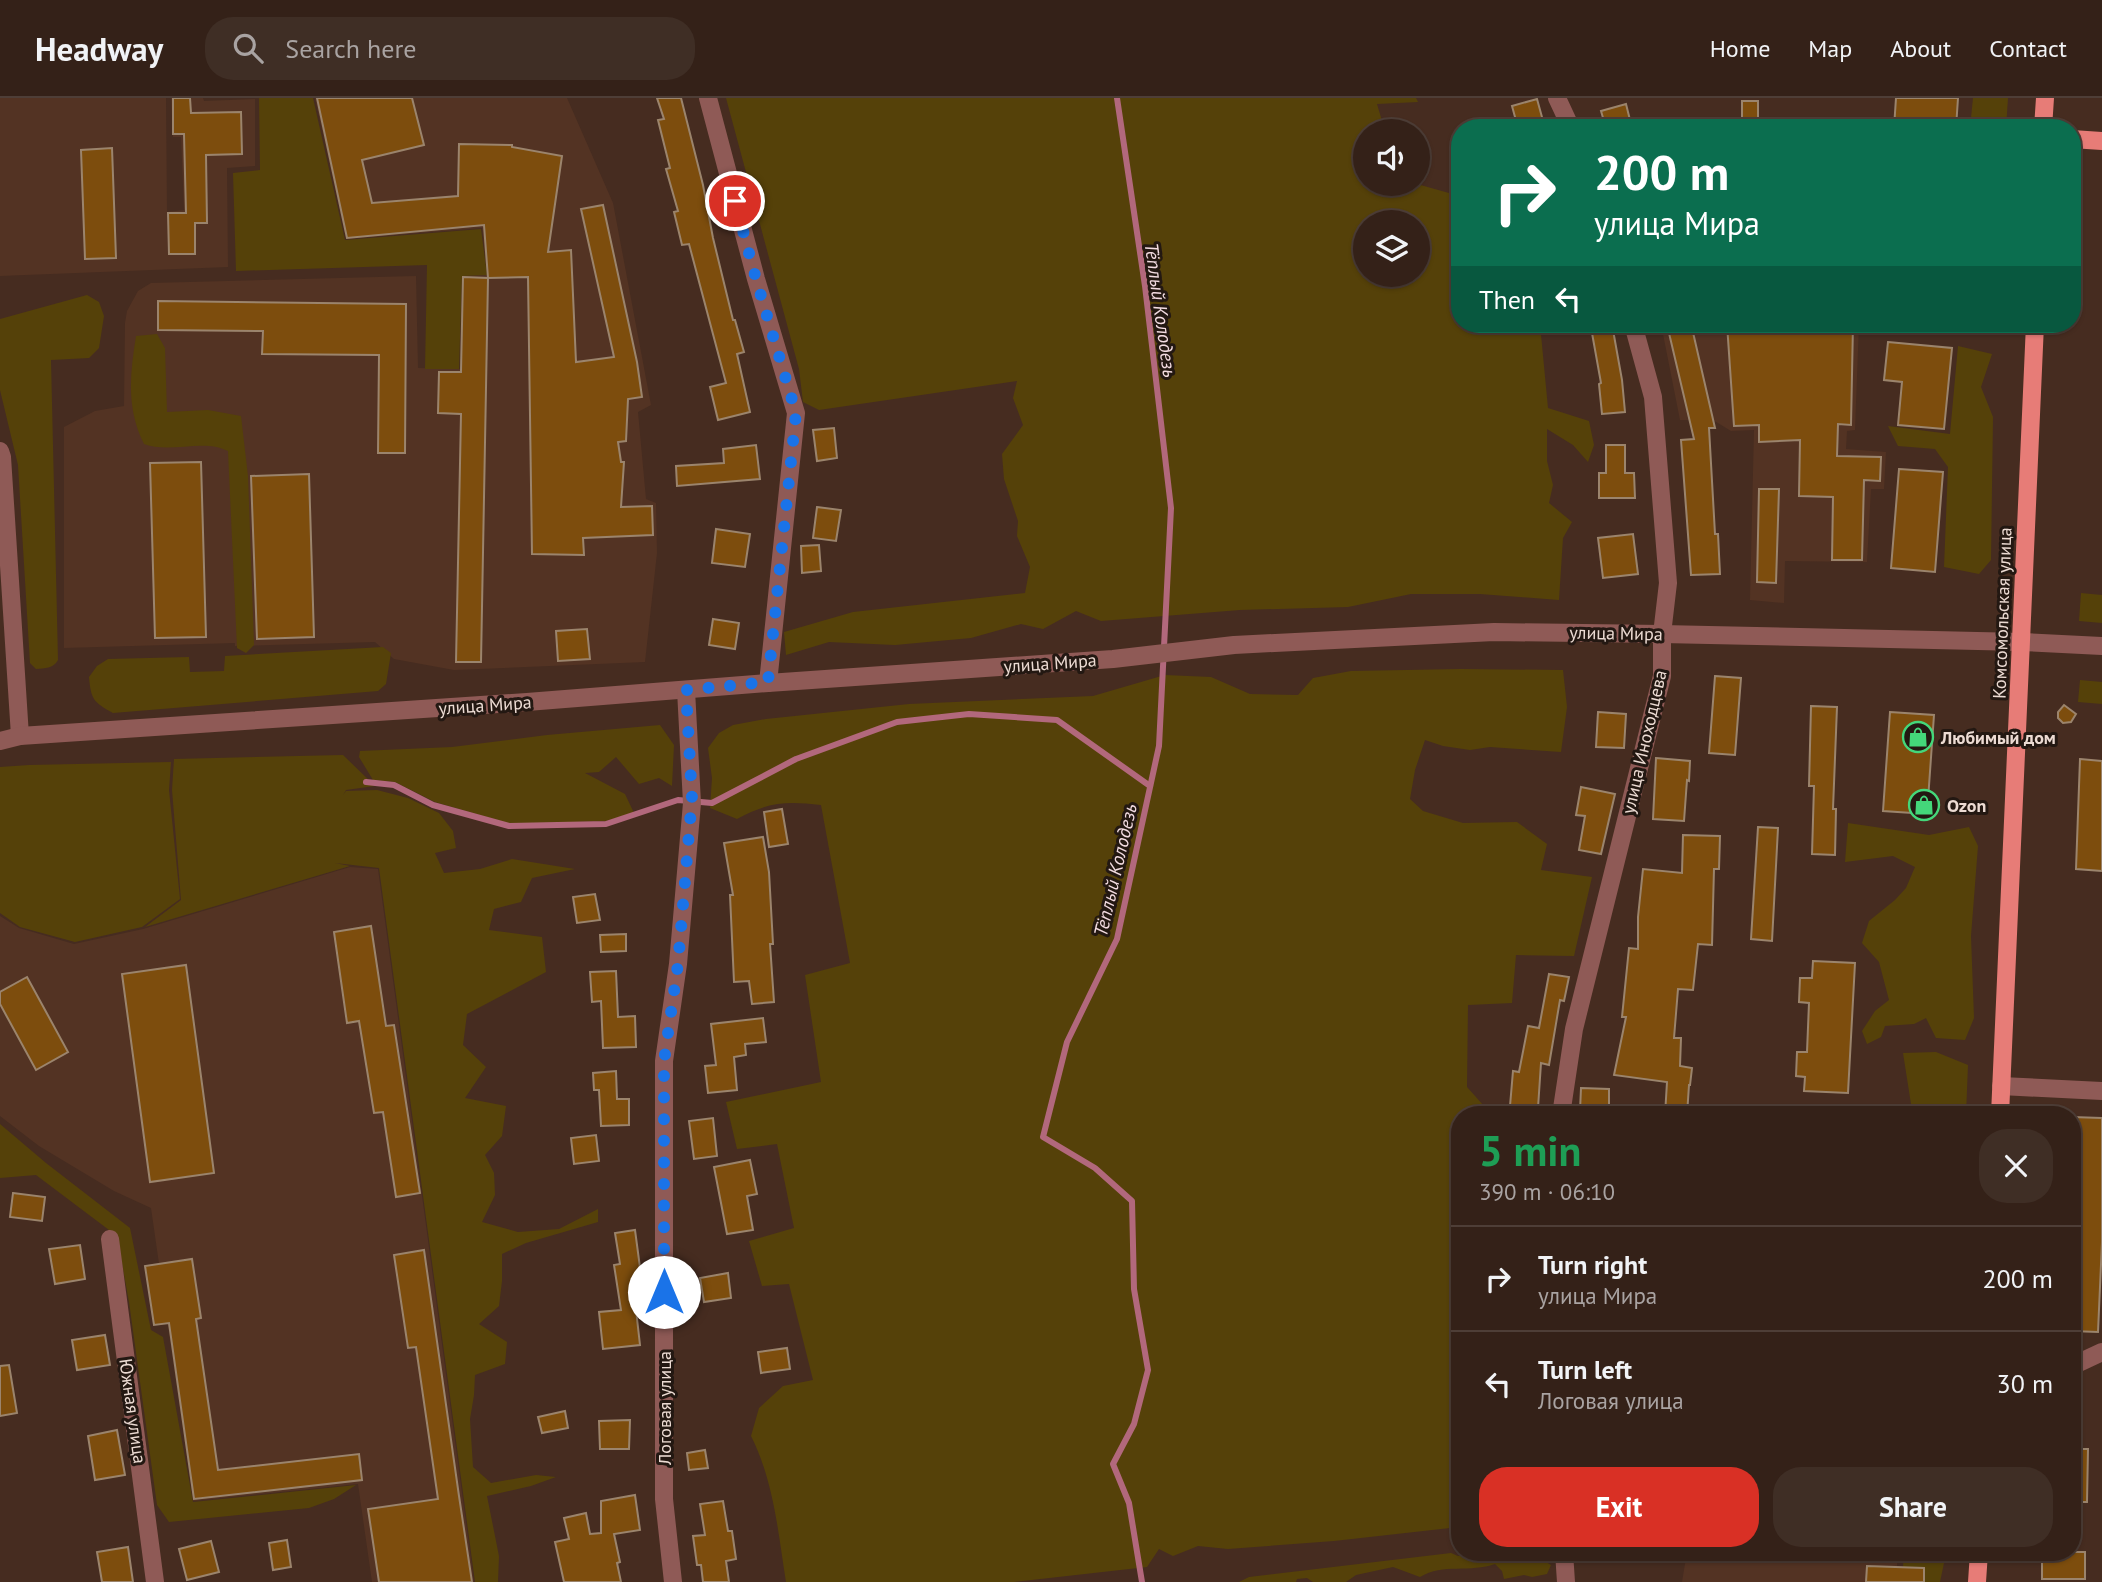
<!DOCTYPE html>
<meta charset="utf-8">
<style>
:root{--surface:#342118;--page:#3f2e25;--text:#f1f3f6;--muted:#a9a3a2;--line:#4e3e37;--accent:#d93025}
body{margin:0;font-family:"PT Sans",sans-serif;background:var(--page);color:var(--text);height:100vh;display:flex;flex-direction:column;font-size:26px;white-space:nowrap}
*{box-sizing:border-box;margin:0}
p{font-size:23px;color:var(--muted)}
.icon{flex:none;width:38px;height:38px;fill:none;stroke:currentColor;stroke-width:2;stroke-linecap:round;stroke-linejoin:round}
.map{position:relative;flex:1;overflow:hidden}
.panel{position:absolute;left:1451px;top:1008px;width:630px;height:455px;display:flex;flex-direction:column;background:var(--surface);border-radius:28px;box-shadow:0 2px 5px #0004,0 0 0 2px var(--line)}
.panel>*{flex:none}
.guide{position:absolute;left:1451px;top:21px;width:630px;height:214px;border-radius:28px;box-shadow:0 2px 5px #0004,0 0 0 2px var(--line);background:#0b6e4f;color:#fff;overflow:hidden}
.controls{position:absolute;left:1353px;top:21px;display:grid;gap:14px}
.controls a{display:grid;place-items:center;width:77px;height:77px;border-radius:50%;background:var(--surface);box-shadow:0 2px 5px #0004,0 0 0 2px var(--line);font-size:35px}
.pin{position:absolute;display:grid;place-items:center;width:60px;height:60px;color:#fff;margin:-30px;border:4px solid #fff;border-radius:50%;box-shadow:0 2px 7px #0007}
.me{position:absolute;width:77px;margin:-38px;rotate:0deg;stroke-linejoin:round;filter:drop-shadow(0 0 5px #0008)}
.turn{display:flex;align-items:center;gap:24px;height:147px;padding:0 28px;font-size:32px}
.turn .icon{width:91px;height:91px;stroke-width:2.5}
.turn b{display:block;font-size:49px;line-height:60px}
.then{display:flex;align-items:center;height:66px;padding:0 28px;background:#0003;gap:14px;font-size:26px}
.round{display:grid;place-items:center;flex:none;width:74px;height:74px;border-radius:28px;background:var(--page)}
.head{display:flex;align-items:center;justify-content:space-between;height:119px;padding:0 28px}
h1{font-size:42px;font-weight:600;line-height:52px;color:#1e9e55}
.button{display:flex;gap:14px;margin-top:auto;padding:14px 28px}
.button a{flex:1;height:80px;border-radius:28px;background:var(--accent);color:#fff;font-size:28px;font-weight:600;line-height:80px;text-align:center}
.button a+a{background:var(--page);color:var(--text)}
ul{padding:0;list-style:none}
li{display:flex;align-items:center;gap:21px;height:105px;padding:0 28px;border-top:2px solid var(--line)}
li div{flex:1}
li b{display:block;font-size:26px}
li em{font-style:normal}
header{display:flex;align-items:center;gap:42px;box-sizing:border-box;height:98px;padding:0 35px;background:var(--surface);border-bottom:2px solid var(--line)}
header strong{font-size:33px}
nav{display:flex;gap:38px;margin-inline-start:auto;font-size:24px}
.search{width:490px;height:63px;background:var(--page);display:flex;align-items:center;gap:18px;box-sizing:border-box;padding:0 24px;border-radius:28px;color:var(--muted);font-size:26px}
.map>svg:first-child{display:block}
.built{fill:#533323}
.green{fill:#554109;fill-rule:evenodd}
.lines{fill:none;stroke-linecap:round;stroke-linejoin:round}
.stream{stroke:#b2687c;stroke-width:6}
.building{fill:#7d4d0d;stroke:#9b846c;stroke-width:2}
.minor{stroke:#8f5a56;stroke-width:18}
.major{stroke:#e77c77;stroke-width:18}
.route{stroke:#1a73e8;stroke-width:12;stroke-dasharray:0 21.6}
.labels{text-anchor:middle;dominant-baseline:central;stroke-width:6;stroke-linejoin:round;paint-order:stroke}
.street-label{font-size:18px;fill:#ecdbd3;stroke:#231812}
.poi-label{font-size:18px;font-weight:bold;fill:#ecdbd3;stroke:#231812;text-anchor:start}
.water-label{font-size:19px;font-style:italic;fill:#f3dce1;stroke:#231812}
</style>
<header>
<strong>Headway</strong>
<div class="search"><svg class="icon" aria-label="search" viewBox="0 0 24 24"><circle cx="10" cy="10" r="6"/><path d="M15 15l6 6"/></svg>Search here</div>
<nav><a>Home</a><a>Map</a><a>About</a><a>Contact</a></nav>
</header>
<div class="map">
<svg width="2102" height="1484" viewBox="0 0 2102 1484">
<rect width="100%" height="100%" fill="#462c20"/>
<!-- built -->
<g class="built">
<path d="M0,0H166L167,114L184,112L181,39H173L171,0H203L204,3L255,1V68L227,70L228,169L0,178Z"/>
<path d="M315,0H567L613,105L651,307L638,314L646,401L656,405L657,455L645,564L454,572L394,561L375,544L235,548V545L64,550V329L95,313L124,308L125,225L127,213L138,193L151,185L416,178L418,270L460,271L462,178L487,177L482,130L346,141Z"/>
<path d="M1661,226H1859L1855,332L1847,333L1846,351L1886,354L1884,391H1871L1867,464L1785,463L1784,505L1750,502L1754,332L1731,333L1713,322H1680Z"/>
<path d="M350,769L378,771L474,1484H372L358,1386L193,1403L151,1110L114,1093L39,1048L0,1018V818L19,830L74,846L143,831Z"/>
<path d="M1687,1454H1897V1484H1682Z"/>
</g>
<!-- green -->
<g class="green">
<path d="M259,0H313L345,142L481,131L487,177L462,178L459,271H425L427,167L236,173L233,75L260,72Z"/>
<path d="M726,0H1416L1418,4L1377,6L1385,33H1365V86H1417L1456,97L1460,111V226H1540L1548,310L1589,323L1594,347L1588,364L1573,347L1547,331V363L1553,387L1549,405L1572,424L1563,440L1559,502L1480,496H1411L1348,509L1240,512L1101,523L1076,513L1043,531L1021,526L971,540L895,547L829,544L786,557L784,534L853,514L1025,495L1030,469L1017,438L1018,423L1004,381L1002,356L1023,327L1013,300L1017,283L819,312L803,304L799,271ZM1365,124H1418V177H1365Z"/>
<path d="M1973,0H2008L2006,30H1970Z"/>
<path d="M87,197L99,204L104,218L99,250L89,260L51,262L58,562C53,571 45,570 36,571L30,565L18,367L0,292V221Z"/>
<path d="M157,236L165,250L167,314L208,312L241,318L248,378L254,547L246,555L237,550L228,353C203,340 171,356 144,346C126,310 130,276 136,238Z"/>
<path d="M1958,248L1992,256L1981,289L1993,319L1991,462L1979,476L1944,469L1948,369L1935,351L1898,348L1888,328L1950,336Z"/>
<path d="M2081,495L2102,497V525L2079,523Z"/>
<path d="M383,549L391,555L386,586L378,593L113,615C93,604 91,601 89,579L97,568L108,561L189,559L190,574L224,573L225,558Z"/>
<path d="M1461,571L1563,572L1567,609L1561,654L1490,649L1470,652L1443,648L1425,642L1415,672L1410,701L1423,713L1463,725L1517,724L1547,746L1541,772L1592,779L1574,858L1516,857L1512,905L1468,907L1467,989L1484,1008L1499,1017H1460L1459,1070L1451,1075L1460,1149L1459,1429L1334,1443L1228,1451L1198,1448L1173,1458L1159,1451L1147,1469L1014,1484H786C778,1434 774,1384 751,1338L759,1310L783,1288L813,1282L789,1186L762,1188L749,1143L794,1130L777,1046L737,1051L726,1004L821,984L805,877L850,865L821,707C786,703 768,704 737,721L710,710L712,680L708,650L719,635L733,627L766,621L909,606L1093,598L1165,577L1211,579L1250,596L1298,597L1313,580L1351,573Z"/>
<path d="M2080,582L2102,584V606L2078,604Z"/>
<path d="M660,627L674,647L672,688L659,680L639,686L616,659L599,674L585,675L625,696L634,715L606,723L511,726L435,704L395,684L373,682L359,659L360,653L452,649L547,637Z"/>
<path d="M343,657L375,688L346,692L343,697L346,693L377,692L408,700L439,715L453,733L456,750L435,755L444,775L480,771L512,761L575,771L532,780L521,804L494,811L489,832L542,839L546,874L467,916L463,947L486,969L465,1000L506,1008L502,1038L485,1057L494,1075L495,1097L482,1124L518,1134L559,1131L598,1111V1124L526,1145L502,1156V1183L499,1208L479,1226L507,1244L505,1266L475,1277L474,1297L470,1321L473,1369L491,1385L536,1377L556,1379L531,1388L487,1398L499,1458L498,1484H475L379,770L335,765L350,768L145,829L181,802L172,692L174,661Z"/>
<path d="M171,664L169,692L180,801L142,829L75,844L20,829L0,815V669L29,667Z"/>
<path d="M1848,725L1929,737L1969,729L1978,748L1971,838L1974,920L1965,942L1936,940L1926,920L1914,926L1885,928L1881,939L1867,946L1862,933L1875,913L1889,902L1879,864L1862,845L1869,823L1895,802L1906,790L1915,769L1893,758L1845,764Z"/>
<path d="M1936,954L1968,967L1966,1017H1908L1911,1006L1903,955Z"/>
<path d="M0,1026L46,1065L130,1130L151,1232L163,1239L193,1404L356,1387L334,1401L309,1410L169,1424L157,1407L129,1204L117,1138L36,1077L0,1080Z"/>
<path d="M1474,1454L1504,1458L1513,1456H1533L1551,1467L1547,1476L1532,1479L1524,1477L1504,1481L1502,1473L1495,1466C1471,1475 1443,1465 1420,1479L1393,1469L1356,1477L1346,1484H1313L1307,1480L1297,1481L1296,1484H1239L1249,1479L1451,1455L1458,1458Z"/>
<path d="M1904,1454L1930,1456L1944,1465L1940,1484H1902Z"/>
</g>
<g class="lines">
<!-- stream -->
<g class="stream">
<path d="M1117,0L1145,188L1171,410L1159,648L1117,841L1067,944L1043,1039L1095,1070L1132,1103L1134,1191L1148,1272L1134,1326L1113,1366L1129,1405L1142,1484"/>
<path d="M366,684L394,687L433,707L509,728L606,726L678,702L712,705L796,661L897,624L969,616L1057,622L1150,688"/>
</g>
</g>
<!-- building -->
<g class="building">
<path d="M173,0H190L191,15L241,14L242,56L206,57L207,125H195V156H169L168,115H186L184,36H173Z"/>
<path d="M317,0H412L424,47L362,62L372,105L458,98L459,46L512,47V49L562,58L548,154L571,152L576,264L614,259L581,111L603,107L637,264L642,299L628,301L626,343L618,344L621,364H624L621,409L652,408L653,437L583,440L584,457L532,456L528,179L488,180L484,127L347,140Z"/>
<path d="M657,0H681L703,87L713,140L733,222H735L744,254L737,256L750,314L718,322L710,289L726,285L689,146L682,147L674,114L678,113L666,71L670,70L658,22L664,21Z"/>
<path d="M1896,0H1958L1956,30H1894Z"/>
<path d="M1537,1L1545,30H1518L1512,8Z"/>
<rect x="1742" y="3" width="16" height="18"/>
<path d="M1626,6L1632,30H1606L1601,13Z"/>
<path d="M112,50L116,160L85,161L81,52Z"/>
<path d="M463,179L488,180L481,564H456L461,316L438,315L439,274H461Z"/>
<path d="M158,203L406,206L405,355H378L379,257L262,256L263,233L158,232Z"/>
<path d="M1727,226H1853L1851,327L1838,326L1837,358L1881,359L1880,383L1864,382L1862,462H1832L1833,399L1799,398L1800,342L1759,344V327L1734,328Z"/>
<path d="M1692,230L1715,330H1709L1715,436H1718L1720,476L1691,477L1681,342L1694,341L1669,235Z"/>
<path d="M1613,232L1622,282L1625,314L1602,316L1599,286L1601,285L1592,235Z"/>
<path d="M1888,244L1952,250L1944,331L1898,327L1902,284L1884,282Z"/>
<path d="M834,330L837,360L817,363L813,332Z"/>
<path d="M756,347L760,381L677,388L676,368L724,365L723,351Z"/>
<path d="M1606,347H1625V375H1634L1635,400H1599V375H1606Z"/>
<path d="M201,364L206,539L155,540L150,365Z"/>
<path d="M1899,371L1943,374L1935,474L1891,470Z"/>
<path d="M309,376L314,539L257,541L251,378Z"/>
<path d="M1759,391H1779L1776,485L1757,484Z"/>
<path d="M817,409L841,412L836,443L813,440Z"/>
<path d="M716,431L750,436L745,469L712,465Z"/>
<path d="M1633,436L1638,476L1603,480L1598,440Z"/>
<path d="M819,447L821,473L802,475L801,448Z"/>
<path d="M713,521L739,525L735,551L709,547Z"/>
<path d="M587,531L590,561L558,563L556,533Z"/>
<path d="M1715,578L1741,580L1735,657L1709,655Z"/>
<path d="M2064,607L2076,616L2071,624L2063,625L2058,620V614Z"/>
<path d="M1811,608L1837,609L1833,711H1836L1835,757L1812,756L1814,688H1809Z"/>
<path d="M1598,614L1626,616L1624,650L1596,649Z"/>
<path d="M1890,614L1934,617L1927,716L1883,713Z"/>
<path d="M1656,660L1690,663L1689,683L1687,682L1684,723L1653,721Z"/>
<path d="M2080,661L2102,663V773L2076,771Z"/>
<path d="M1581,689L1615,696L1601,756L1579,752L1585,718L1576,717Z"/>
<path d="M782,711L788,746L769,749L764,714Z"/>
<path d="M1758,729L1778,730L1772,843L1751,841Z"/>
<path d="M1683,737L1720,738L1719,771H1714L1712,847L1698,846L1693,892L1678,891L1674,940H1681L1680,968L1692,970L1690,987H1689L1687,1017H1665L1667,984L1614,977L1626,919H1622L1629,850L1638,851V819L1643,771L1682,775Z"/>
<path d="M763,739L769,774L773,846H770L774,904L752,906L749,883L734,884L730,797H733L724,745Z"/>
<path d="M595,796L600,822L577,825L573,799Z"/>
<path d="M371,828L386,928L394,927L420,1095L396,1099L383,1014L374,1015L359,923L347,925L334,834Z"/>
<path d="M626,836V853L601,854L600,837Z"/>
<path d="M1813,863L1855,865L1848,995L1804,993L1805,979L1796,978L1797,954H1807L1809,905L1799,904L1800,880H1812Z"/>
<path d="M186,867L214,1075L150,1084L122,876Z"/>
<path d="M616,873L618,919L635,918L636,949L603,950L601,903L592,904L590,874Z"/>
<path d="M1549,876L1569,879L1564,903L1560,902L1549,967L1541,965L1538,1010L1510,1008L1513,973L1519,974L1528,928L1539,930Z"/>
<path d="M27,879L68,954L36,972L0,906V894Z"/>
<path d="M763,920L766,944L745,946L746,957L734,959L737,992L708,995L705,968L716,967L711,926Z"/>
<path d="M616,973L617,1001H629V1027L601,1028L599,992H594L593,975Z"/>
<path d="M1581,990L1609,991V1013H1580Z"/>
<path d="M2072,1019L2102,1020V1144L2098,1234L2072,1233Z"/>
<path d="M713,1020L717,1058L694,1061L689,1023Z"/>
<path d="M596,1037L599,1063L574,1066L571,1040Z"/>
<path d="M750,1062L757,1096L747,1098L753,1132L727,1136L714,1069Z"/>
<path d="M13,1095L45,1099L42,1123L10,1119Z"/>
<path d="M635,1132L643,1192L634,1194L640,1247L603,1251L599,1214L621,1212L614,1167L620,1166L615,1135Z"/>
<path d="M80,1147L85,1181L55,1186L49,1151Z"/>
<path d="M424,1152L459,1398L472,1484H379L368,1411L438,1401L416,1249L408,1250L394,1157Z"/>
<path d="M192,1161L201,1220L196,1221L218,1372L359,1356L362,1382L194,1401L169,1225L154,1227L145,1168Z"/>
<path d="M728,1175L731,1200L704,1204L700,1180Z"/>
<path d="M105,1237L110,1267L77,1272L72,1242Z"/>
<path d="M787,1250L790,1271L761,1275L758,1254Z"/>
<path d="M9,1267L17,1315L0,1318V1268Z"/>
<path d="M565,1313L568,1330L542,1335L538,1319Z"/>
<path d="M630,1322L629,1351H600L599,1323Z"/>
<path d="M117,1332L125,1377L95,1382L88,1338Z"/>
<path d="M2072,1351H2088L2087,1404H2072Z"/>
<path d="M705,1352L708,1370L689,1372L687,1355Z"/>
<path d="M635,1397L640,1432L614,1436L620,1464L617,1465L621,1484H564L555,1444L569,1441L564,1420L586,1415L590,1436L601,1435V1403Z"/>
<path d="M723,1403L728,1433H732L736,1461L726,1463L729,1484H703L701,1467H697L693,1438L705,1437L700,1406Z"/>
<path d="M287,1442L291,1469L273,1472L269,1445Z"/>
<path d="M211,1443L219,1474L187,1482L179,1451Z"/>
<path d="M128,1449L133,1484H102L97,1454Z"/>
<rect x="2042" y="1454" width="43" height="27"/>
<path d="M1867,1468L1924,1470V1484H1866Z"/>
</g>
<g class="lines">
<!-- minor -->
<g class="minor">
<path d="M708,0L756,181L796,315L768,585"/>
<path d="M1557,0L1571,30"/>
<path d="M0,353L2,359L20,638"/>
<path d="M0,643L20,638L527,604L768,585L1113,561L1234,547L1494,534L1662,536L2022,544L2102,548"/>
<path d="M2001,988L2102,993"/>
<path d="M1561,1017L1574,931L1662,578V536L1668,485L1653,299L1633,226"/>
<path d="M110,1141L155,1484"/>
<path d="M2072,1268L2102,1254"/>
<path d="M1564,1454L1566,1484"/>
<path d="M673,1484L664,1401V963L678,866L692,705L686,592"/>
</g>
<!-- major -->
<g class="major">
<path d="M2043,30L2045,0"/>
<path d="M2072,41L2102,43"/>
<path d="M2000,1017L2035,226"/>
<path d="M1977,1484L1979,1454"/>
</g>
</g>
<g class="lines">
<!-- route -->
<path class="route" d="M664,1194V963L678,866L692,700L686,592L768,584L796,315L756,181L735,103"/>
</g>
<!-- icons -->
<defs>
<g id="shop-ring" transform="scale(1.575)"><circle r="9.5" fill="#231812" stroke="#44d77a" stroke-width="1.5"/><path d="M-5-2.5h2.3a2.7 3.5 0 0 1 5.4 0H5L5.5 6h-11ZM-1.5-2.5h3a1.5 2.3 0 0 0-3 0Z" fill="#44d77a"/></g>
</defs>
<g fill-rule="evenodd">
<use href="#shop-ring" x="1918" y="639"/>
<use href="#shop-ring" x="1924" y="707"/>
</g>
<g class="labels">
<!-- street labels -->
<g class="street-label">
<text transform="translate(2002 515) rotate(-88)">Комсомольская улица</text>
<text transform="translate(1616 535) rotate(1)">улица Мира</text>
<text transform="translate(1050 565) rotate(-4)">улица Мира</text>
<text transform="translate(485 607) rotate(-4)">улица Мира</text>
<text transform="translate(1644 644) rotate(-77)">улица Иноходцева</text>
<text transform="translate(664 1310) rotate(-90)">Логовая улица</text>
<text transform="translate(133 1313) rotate(82)">Южная улица</text>
</g>
<!-- poi labels -->
<g class="poi-label">
<text x="1941" y="639">Любимый дом</text>
<text x="1947" y="707">Ozon</text>
</g>
<!-- water labels -->
<g class="water-label">
<text transform="translate(1161 212) rotate(82)">Тёплый Колодезь</text>
<text transform="translate(1115 772) rotate(-77)">Тёплый Колодезь</text>
</g>
</g>
</svg>
<div class="controls">
<a><svg class="icon" aria-label="sound" viewBox="0 0 24 24"><path d="M4 9h4l5-4v14l-5-4H4zM17 9q2 3 0 6"/></svg></a>
<a><svg class="icon" aria-label="layers" viewBox="0 0 24 24"><path d="M12 4l9 5-9 5-9-5zM3 14l9 5 9-5"/></svg></a>
</div>
<div class="pin" style="left:735px;top:103px;background:#d93025"><svg class="icon" aria-label="arrive" viewBox="0 0 24 24"><path d="M6 21V4h12l-3 4 3 4H6"/></svg></div>
<svg class="me" style="left:664px;top:1194px" viewBox="-20 -20 40 40"><circle r="19" fill="#fff"/><path d="M0-13L10 11 0 6-10 11z" fill="#1a73e8"/></svg>
<div class="guide">
<div class="turn"><svg class="icon" aria-label="right" viewBox="0 0 24 24"><path d="M7 20v-9h11M14 6l5 5-5 5"/></svg><div><b>200 m</b>улица Мира</div></div>
<div class="then">Then<svg class="icon" aria-label="left" viewBox="0 0 24 24"><path d="M17 20v-9H6M10 6l-5 5 5 5"/></svg></div>
</div>
<section class="panel">
<div class="head"><div><h1>5 min</h1><p>390 m · 06:10</p></div><a class="round"><svg class="icon" aria-label="close" viewBox="0 0 24 24"><path d="M6 6l12 12M18 6L6 18"/></svg></a></div>
<ul>
<li><svg class="icon" aria-label="right" viewBox="0 0 24 24"><path d="M7 20v-9h11M14 6l5 5-5 5"/></svg><div><b>Turn right</b><p>улица Мира</p></div><em>200 m</em></li>
<li><svg class="icon" aria-label="left" viewBox="0 0 24 24"><path d="M17 20v-9H6M10 6l-5 5 5 5"/></svg><div><b>Turn left</b><p>Логовая улица</p></div><em>30 m</em></li>
</ul>
<div class="button"><a>Exit</a><a>Share</a></div>
</section>
</div>
